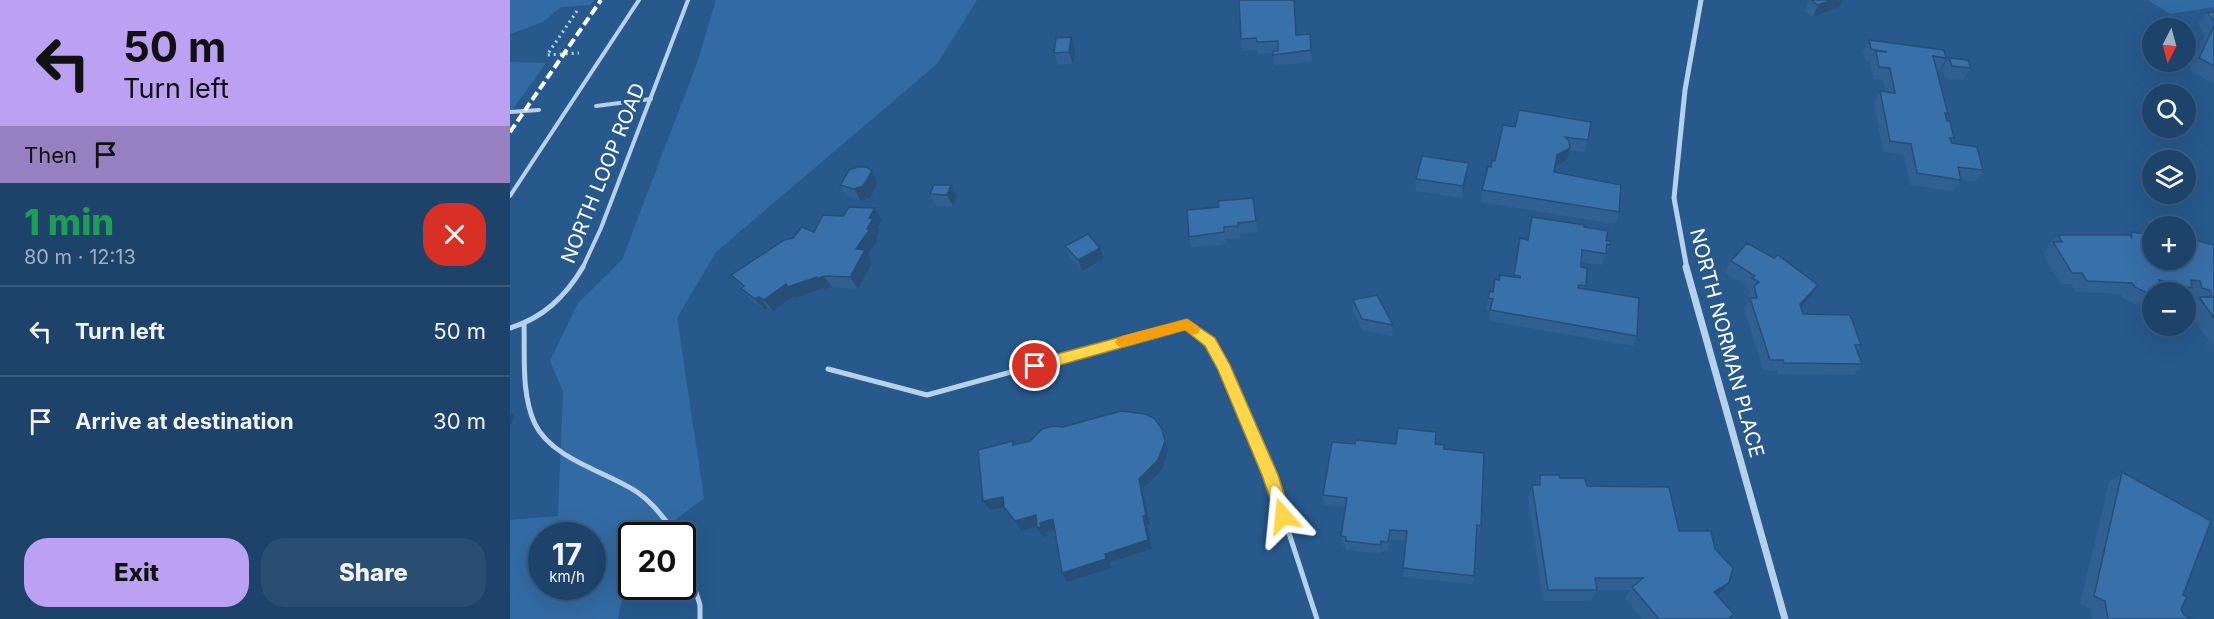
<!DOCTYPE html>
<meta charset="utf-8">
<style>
:root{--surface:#1d436a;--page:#2a4e72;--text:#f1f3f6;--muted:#a0b0c1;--line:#3b5c7e;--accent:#bca0f2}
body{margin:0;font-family:Inter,sans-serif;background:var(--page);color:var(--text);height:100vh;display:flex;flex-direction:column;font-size:22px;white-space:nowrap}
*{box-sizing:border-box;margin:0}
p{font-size:20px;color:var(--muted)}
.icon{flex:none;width:33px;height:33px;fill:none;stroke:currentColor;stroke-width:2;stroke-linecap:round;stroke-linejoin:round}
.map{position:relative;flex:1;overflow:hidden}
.drawer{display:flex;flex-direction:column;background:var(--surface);width:510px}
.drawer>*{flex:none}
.hud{background:#bca0f2;color:#111;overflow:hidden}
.needle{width:39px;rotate:186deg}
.buttons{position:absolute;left:1632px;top:18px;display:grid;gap:12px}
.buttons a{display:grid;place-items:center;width:54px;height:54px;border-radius:50%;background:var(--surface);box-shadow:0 6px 24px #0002,0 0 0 2px var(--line);font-size:30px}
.speed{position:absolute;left:18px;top:522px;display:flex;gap:12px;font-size:30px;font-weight:700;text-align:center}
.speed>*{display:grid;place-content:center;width:78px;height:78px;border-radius:50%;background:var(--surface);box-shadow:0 6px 24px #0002,0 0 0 2px var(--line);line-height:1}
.speed small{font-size:15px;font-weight:400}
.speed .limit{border:3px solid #111;border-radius:9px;background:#fff;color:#111}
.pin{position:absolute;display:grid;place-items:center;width:51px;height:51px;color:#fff;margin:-26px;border:3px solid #fff;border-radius:50%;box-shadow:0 2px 6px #0007}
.me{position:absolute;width:66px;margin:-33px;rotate:342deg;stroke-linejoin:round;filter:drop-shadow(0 0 4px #0008)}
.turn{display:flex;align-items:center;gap:21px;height:126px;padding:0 24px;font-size:27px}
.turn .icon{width:78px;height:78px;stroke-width:2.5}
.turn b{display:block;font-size:42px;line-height:51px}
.then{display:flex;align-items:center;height:57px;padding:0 24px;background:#0003;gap:12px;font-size:22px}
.round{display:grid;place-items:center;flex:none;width:63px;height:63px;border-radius:24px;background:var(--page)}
.overview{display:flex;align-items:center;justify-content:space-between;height:102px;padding:0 24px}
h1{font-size:36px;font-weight:800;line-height:45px;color:#1e9e55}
.primary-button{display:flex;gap:12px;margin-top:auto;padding:12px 24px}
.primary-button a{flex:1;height:69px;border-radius:24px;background:var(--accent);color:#111;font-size:24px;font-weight:800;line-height:69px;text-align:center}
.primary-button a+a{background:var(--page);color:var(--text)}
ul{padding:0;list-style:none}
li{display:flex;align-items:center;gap:18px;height:90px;padding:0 24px;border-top:2px solid var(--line)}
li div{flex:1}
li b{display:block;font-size:22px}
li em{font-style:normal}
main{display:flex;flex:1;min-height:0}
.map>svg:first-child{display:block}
.green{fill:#326ba4;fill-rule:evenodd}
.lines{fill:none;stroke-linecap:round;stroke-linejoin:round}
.path{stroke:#b7d1ea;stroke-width:3;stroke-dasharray:2 4;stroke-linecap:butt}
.service-far1{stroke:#b7d1ea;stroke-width:4}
.service{stroke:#b7d1ea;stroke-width:5}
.minor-far1{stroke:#b7d1ea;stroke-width:5}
.minor{stroke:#b7d1ea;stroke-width:7}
.rail{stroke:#fff;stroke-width:4;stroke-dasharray:9 4;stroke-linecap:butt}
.wall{fill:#306091}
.shaded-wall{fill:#274e76}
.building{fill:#3870a9;stroke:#274e76;stroke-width:1.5}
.route{fill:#ffd54a;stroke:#a68a30;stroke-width:1.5}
.slow{fill:#f59e0b}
.labels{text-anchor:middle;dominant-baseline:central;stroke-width:6;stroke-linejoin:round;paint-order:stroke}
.street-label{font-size:20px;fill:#fff;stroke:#27598d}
</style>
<main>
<section class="drawer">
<div class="hud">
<div class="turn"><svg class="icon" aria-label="left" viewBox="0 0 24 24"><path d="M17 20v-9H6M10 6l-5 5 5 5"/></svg><div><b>50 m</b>Turn left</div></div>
<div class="then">Then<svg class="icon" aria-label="arrive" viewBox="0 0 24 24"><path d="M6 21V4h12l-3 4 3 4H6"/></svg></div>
</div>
<div class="overview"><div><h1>1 min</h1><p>80 m · 12:13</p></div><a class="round" style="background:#d93025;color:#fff"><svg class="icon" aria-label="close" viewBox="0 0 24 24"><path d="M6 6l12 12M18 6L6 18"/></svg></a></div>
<ul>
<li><svg class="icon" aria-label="left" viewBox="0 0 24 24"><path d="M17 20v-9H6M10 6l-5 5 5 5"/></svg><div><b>Turn left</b></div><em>50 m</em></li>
<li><svg class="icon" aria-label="arrive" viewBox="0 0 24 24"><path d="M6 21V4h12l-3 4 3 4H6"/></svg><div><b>Arrive at destination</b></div><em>30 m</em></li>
</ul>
<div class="primary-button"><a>Exit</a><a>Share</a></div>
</section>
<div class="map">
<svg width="1704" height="619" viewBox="0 0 1704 619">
<rect width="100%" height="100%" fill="#27598d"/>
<!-- green -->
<g class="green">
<path d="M0,0H84L80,5L51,7L33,22L0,34Z"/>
<path d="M206,0H467L427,64L206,252L167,318L194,498L146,535L122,536L121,554L108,619H0V520L48,516L53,392L40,361L68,303L112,260L187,63ZM32,536H82V586H32Z"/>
<path d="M1638,0H1704V7L1660,14Z"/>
<path d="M0,62L36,63L0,113Z"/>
</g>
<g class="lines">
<!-- path -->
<path class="path" d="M67,11L37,55L69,53"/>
<!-- service-far1 -->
<g class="service-far1">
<path d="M86,106L141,99"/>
<path d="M0,112L29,110"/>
<path d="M0,196L129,0"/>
<path d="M72,269L91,228L178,0"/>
</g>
<!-- service -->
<g class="service">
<path d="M14,324C15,356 11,394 25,424C42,459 97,472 127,492C144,503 155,521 168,536"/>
<path d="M0,328C33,318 55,297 73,267"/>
<path d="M318,369L417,395L677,324L700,342L715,369L760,475L807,619"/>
<path d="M172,548L190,605V619"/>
</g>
<!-- minor-far1 -->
<path class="minor-far1" d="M1177,269L1164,198L1175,90L1191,0"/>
<!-- minor -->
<path class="minor" d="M1176,267L1275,619"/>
<!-- rail -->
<path class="rail" d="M0,132L91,0"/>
</g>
<!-- wall -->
<g class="wall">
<path d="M1299,0H1333L1329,7L1303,17L1294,11Z"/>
<path d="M1704,12V84L1679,70L1695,35L1688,24L1698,13Z"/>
<path d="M800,34L802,62L764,66L763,53L748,54L747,50L732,51L731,39Z"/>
<path d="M1359,40L1436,58L1429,70L1427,69L1438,114L1436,118L1444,138L1442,143L1473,170L1465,182L1451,180L1443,191L1400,185L1394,155L1373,152L1364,103L1370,91H1375L1373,80L1363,79L1360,62L1355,60L1353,52Z"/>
<path d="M565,49L563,64L548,65L544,53Z"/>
<path d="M1439,58L1461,68L1453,80L1435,78L1432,70Z"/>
<path d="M993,125L1078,140L1075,152L1059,150L1057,160L1045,166L1044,172L1109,212L1105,224L971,202L972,190L981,167L985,161Z"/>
<path d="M362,171L368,183L360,198L351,201L337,196L330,185Z"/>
<path d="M957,174L952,198L905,191L906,179Z"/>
<path d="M424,185L447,197L443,206H426L420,194Z"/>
<path d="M743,198L748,232L730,234V238L716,239V244L681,248L679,237L709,207Z"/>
<path d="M365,208L372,220L368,227L370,230L366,237L368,240L358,255L362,262L348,289L322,287L315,290L314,288L286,298L284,296L263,311L258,308L255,310L240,299L221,275L333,216Z"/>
<path d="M1074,227L1096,241H1101L1096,256H1095L1092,265L1071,262V267L1076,286L1075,289L1127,336L1123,346L979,321L980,310L976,309L980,291L983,292L989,280L1003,277L1010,238L1018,239Z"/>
<path d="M1636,231L1642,260L1704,245V348L1676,308L1685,301L1679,300L1678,292L1676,294V292H1642V302L1639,305L1625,304L1613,298L1611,294L1566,292L1561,284H1551L1533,254L1538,248L1537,246L1548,235H1618L1621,232L1634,233Z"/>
<path d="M555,246L590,248L594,259L572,271L560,257Z"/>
<path d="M1221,261L1301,296L1291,307L1293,314L1351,345L1347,351L1352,364L1344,375L1267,374V371L1253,370L1234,309L1239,300L1238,297L1241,292L1237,290L1238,286L1215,273Z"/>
<path d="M843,300L883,325L882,336L852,330L843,311Z"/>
<path d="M845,444H925L934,449L971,526L969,535H966L964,576L962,584L893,577L896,540L880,539L878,551L871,550V554L836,550V546L832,545L831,536L836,507L814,505L813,495Z"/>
<path d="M1612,472L1673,595L1671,609L1674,615L1681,619H1582L1581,609L1570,604L1599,482Z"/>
<path d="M1030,475L1050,478L1077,486L1205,549L1219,583L1207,596L1224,614L1219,619H1132L1115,598L1120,590H1087L1081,601H1033L1018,498L1022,485H1026Z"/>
</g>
<!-- shaded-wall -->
<g class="shaded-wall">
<path d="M1322,0H1333L1329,7L1303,17L1308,5Z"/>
<path d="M561,37L565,49L563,64L559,52Z"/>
<path d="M1060,148L1057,160L1044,167L1047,155Z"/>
<path d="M959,163L957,174L952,198L953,186Z"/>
<path d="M362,171L368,183L360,198L351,201L344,189Z"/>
<path d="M441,185L447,197L443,206L437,195Z"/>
<path d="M365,208L372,220L368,227L370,230L366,237L368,240L358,255L362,262L348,289L340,277L346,249L357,229L359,218Z"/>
<path d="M590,248L594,259L572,271L568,260Z"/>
<path d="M314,276L322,287L315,290L314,288L286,298L284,296L263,311L254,300L276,284Z"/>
<path d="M1308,285L1301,296L1284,316L1290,304Z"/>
<path d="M249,297L258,308L255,310L245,299Z"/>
<path d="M0,412L5,416L0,426Z"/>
<path d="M652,429L658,451L652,470L632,489L640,524L637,525L642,549L600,562L601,568L557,582L552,573L595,554L633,516L629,479Z"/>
<path d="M493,497L500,506L480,510L473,501Z"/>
<path d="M526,515L543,519L549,528L536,532L537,536L533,537L527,528L531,525L511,531L505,521Z"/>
<path d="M1219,583L1209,594L1195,604L1204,592Z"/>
</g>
<!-- building -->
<g class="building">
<path d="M729,0H784L786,35L800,34L801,50L763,55V51H768V41L747,42L746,38L731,39Z"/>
<path d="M1301,0H1322L1308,5Z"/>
<path d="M1704,12V21L1698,13Z"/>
<path d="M1704,26V66L1689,58Z"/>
<path d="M561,37L559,52L544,53L546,38Z"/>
<path d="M1359,40L1434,50L1436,58L1423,56L1438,114L1435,113L1437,121H1440L1444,138H1440L1442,143L1467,147L1473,170L1448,167L1451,180L1407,173L1401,144L1380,141L1370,91L1385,93L1380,68L1369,67L1366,51L1377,52L1361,49Z"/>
<path d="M1439,58L1458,60L1461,68L1442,66Z"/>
<path d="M1009,110L1081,122L1078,140L1055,137L1059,141L1060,148L1047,155L1044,172L1111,185L1109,212L972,190L978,166L981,167L982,160L985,161L993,125L1005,127Z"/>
<path d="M912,156L959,163L953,186L906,179Z"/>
<path d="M348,167H357L362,171L353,186L344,189L330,185L339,170Z"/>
<path d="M424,185H441L437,195L420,194Z"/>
<path d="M743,198L746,221L728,223V226L714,227V232L679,237L677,210L709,207L708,201Z"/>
<path d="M339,207L365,208L359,218L363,219L357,229H360L346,249L355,250L340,277L314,276L307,279V277L278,287L276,284L254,300L249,297L245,299L231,288L234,286L221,275L274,240L283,238L292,227L304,232L313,215L333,216Z"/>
<path d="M1022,217L1075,225L1074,227L1098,231L1096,241H1101L1100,245L1097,244L1096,254L1072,250L1071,267L1077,268L1076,286L1069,285L1068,288L1129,298L1127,336L980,310L983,299L978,298L980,291L983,292L985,279L989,280L990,275L1010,278V276L1004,275L1010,238L1018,240Z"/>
<path d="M1636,231L1642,233V260H1676V238L1704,245V318L1689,297H1702L1700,290L1692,288L1690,281L1681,280L1682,288L1649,280L1655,288L1652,292H1642V293H1637L1625,287L1622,283L1577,281L1572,273H1562L1543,242H1552L1548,235H1620L1622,238L1621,232L1637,234Z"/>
<path d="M578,234L590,248L568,260L555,246Z"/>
<path d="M1237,243L1264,258L1268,255L1308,285L1290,304L1293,314L1340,315L1351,345H1345L1352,364L1274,363L1273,360H1260L1240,298H1247L1244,286L1249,282L1242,278L1245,276L1221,261Z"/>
<path d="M867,295L883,325L852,319L843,300Z"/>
<path d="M611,411L636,414L645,419L652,429L655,441L648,460L629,479L636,515L633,516L638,540L595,554L596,559L552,573L543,519L530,523L531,527L527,528L526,515L505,521L494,507L493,497L473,501L468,450L503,441V445L520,441L532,429L543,426L553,427Z"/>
<path d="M888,428L926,432L925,444L934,445V449L974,453L971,526L967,525L964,576L893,568L897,531L880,530L878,542L871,541V545L836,541V537L831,536L837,498L813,495L822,442L845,444L846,440L886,444Z"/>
<path d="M1612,472L1701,521L1673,595L1677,597L1671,609L1674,615L1681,619H1598L1595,601L1584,596Z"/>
<path d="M1030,475H1049L1050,478H1075L1077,486L1159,487L1169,531H1201L1205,549L1223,568L1219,583L1204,592L1224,614L1218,619H1149L1122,587L1133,578H1085L1087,590H1038L1022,485H1030Z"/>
</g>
<!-- route -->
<path class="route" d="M677,319L705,338L720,365L768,475L781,516L779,521L773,523L768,521L752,475L708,370L695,346L675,330L525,372L520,370L518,366L520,362L525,360Z"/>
<!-- slow -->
<path class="slow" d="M677,319L688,326L690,330L688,333L683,335L675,330L612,347L608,346L605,342L608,338L612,336Z"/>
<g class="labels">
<!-- street labels -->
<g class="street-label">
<text transform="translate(93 173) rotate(-68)">NORTH LOOP ROAD</text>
<text transform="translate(1217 343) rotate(75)">NORTH NORMAN PLACE</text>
</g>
</g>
</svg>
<div class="buttons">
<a><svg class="needle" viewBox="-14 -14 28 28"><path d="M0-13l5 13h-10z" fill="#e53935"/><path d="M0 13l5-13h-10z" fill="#a0b0c1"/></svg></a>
<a><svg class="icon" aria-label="search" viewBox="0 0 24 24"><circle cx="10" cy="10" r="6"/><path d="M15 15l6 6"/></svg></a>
<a><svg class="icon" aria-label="layers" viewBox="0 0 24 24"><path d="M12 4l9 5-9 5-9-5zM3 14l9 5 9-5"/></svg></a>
<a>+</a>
<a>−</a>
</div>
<div class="speed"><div>17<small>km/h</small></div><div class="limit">20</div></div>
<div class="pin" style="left:525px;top:366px;background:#d93025"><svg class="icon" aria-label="arrive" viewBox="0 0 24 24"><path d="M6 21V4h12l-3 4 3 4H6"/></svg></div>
<svg class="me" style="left:773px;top:516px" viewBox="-20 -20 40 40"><path d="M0-17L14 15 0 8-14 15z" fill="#ffd54a" stroke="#fff" stroke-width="4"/></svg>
</div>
</main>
